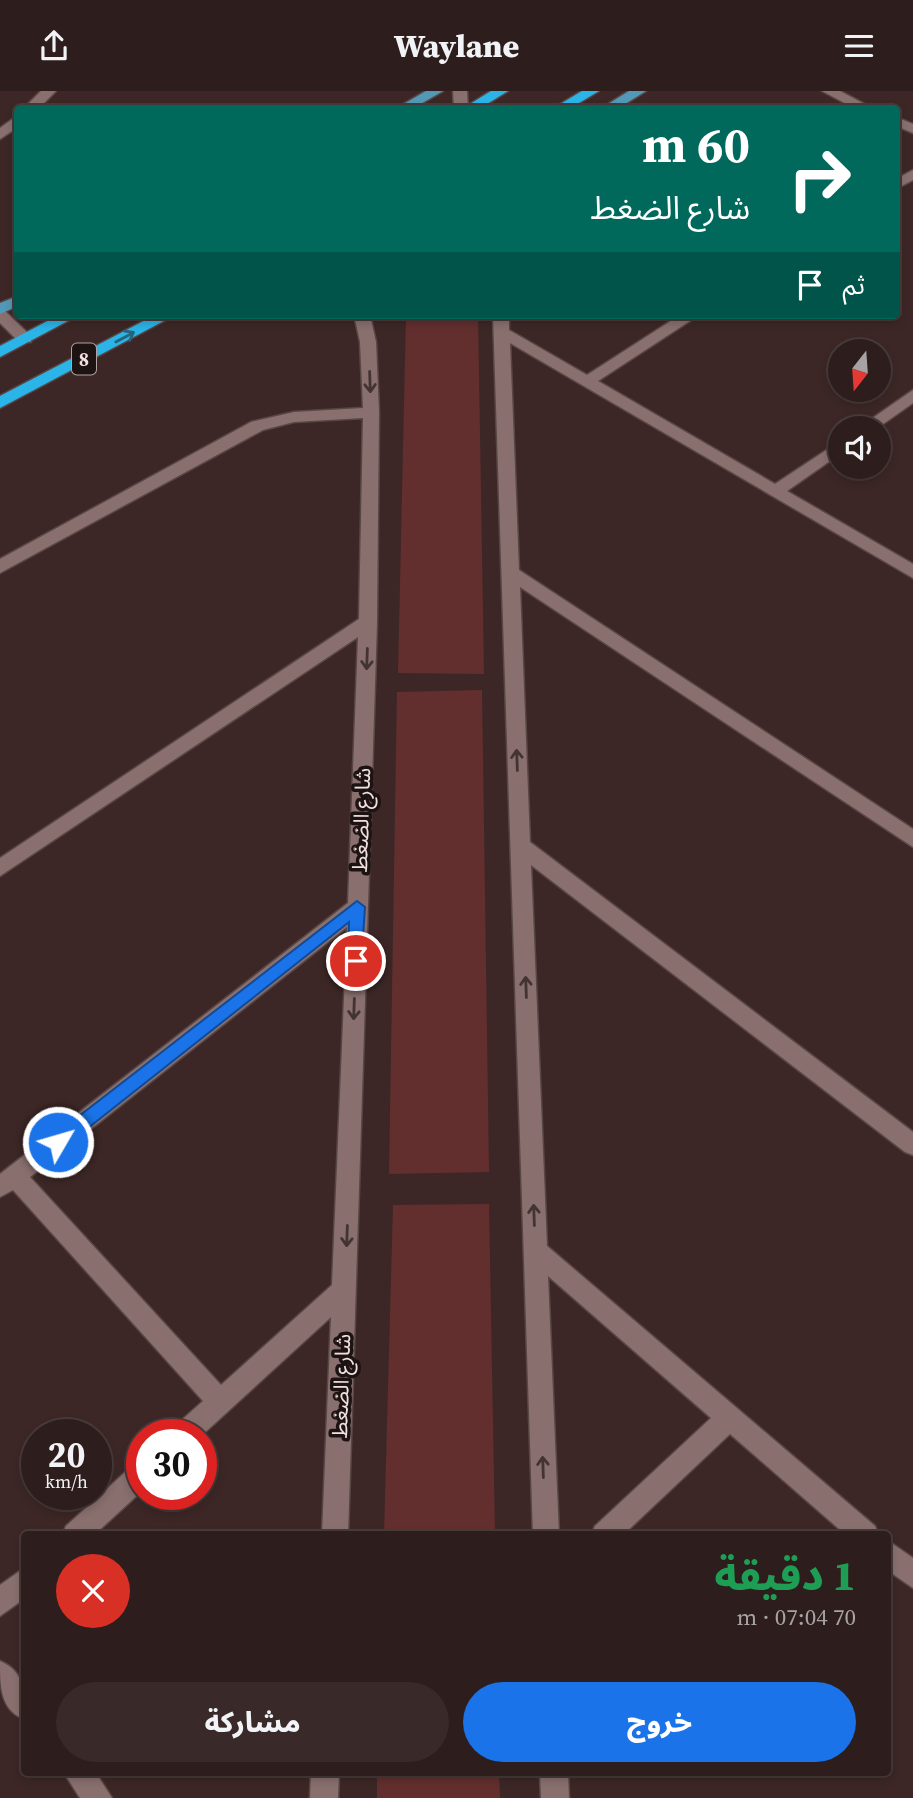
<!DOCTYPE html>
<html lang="ar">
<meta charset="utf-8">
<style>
:root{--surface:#2d1d1c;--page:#392a29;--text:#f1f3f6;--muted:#a7a2a3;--line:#483b3b;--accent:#1a73e8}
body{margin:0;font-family:"Source Serif 4","Noto Sans Arabic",serif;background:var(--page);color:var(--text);direction:rtl;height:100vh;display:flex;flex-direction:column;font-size:26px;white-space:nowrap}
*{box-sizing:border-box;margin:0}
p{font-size:23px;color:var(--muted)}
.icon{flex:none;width:38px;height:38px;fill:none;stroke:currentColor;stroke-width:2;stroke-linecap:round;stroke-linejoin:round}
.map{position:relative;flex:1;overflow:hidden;direction:ltr}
.panel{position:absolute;left:21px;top:1440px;width:870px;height:245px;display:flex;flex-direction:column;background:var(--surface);border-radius:7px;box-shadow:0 4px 10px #0003,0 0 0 2px var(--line);direction:rtl}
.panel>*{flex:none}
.top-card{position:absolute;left:14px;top:14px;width:886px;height:214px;border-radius:7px;box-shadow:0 4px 10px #0003,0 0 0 2px var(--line);direction:rtl;background:#00695c;color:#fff;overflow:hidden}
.needle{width:46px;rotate:197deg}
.controls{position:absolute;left:828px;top:248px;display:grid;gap:14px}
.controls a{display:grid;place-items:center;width:63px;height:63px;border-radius:50%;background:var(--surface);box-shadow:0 4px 10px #0003,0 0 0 2px var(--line);font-size:35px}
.speed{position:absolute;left:21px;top:1328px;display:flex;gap:14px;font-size:35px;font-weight:700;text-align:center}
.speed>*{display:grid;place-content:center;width:91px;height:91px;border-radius:50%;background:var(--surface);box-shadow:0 4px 10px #0003,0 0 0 2px var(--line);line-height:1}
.speed small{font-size:18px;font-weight:400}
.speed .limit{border:10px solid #d22;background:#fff;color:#111}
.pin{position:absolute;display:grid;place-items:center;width:60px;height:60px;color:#fff;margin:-30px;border:4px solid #fff;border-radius:50%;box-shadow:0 2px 7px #0007}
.me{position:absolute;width:77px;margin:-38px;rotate:52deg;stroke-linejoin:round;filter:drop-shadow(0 0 5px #0008)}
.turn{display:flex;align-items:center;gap:24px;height:147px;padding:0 35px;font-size:32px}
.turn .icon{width:91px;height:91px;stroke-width:2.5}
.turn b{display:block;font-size:49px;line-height:60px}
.then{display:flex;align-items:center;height:66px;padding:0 35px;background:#0003;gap:14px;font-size:26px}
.round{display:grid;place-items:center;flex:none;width:74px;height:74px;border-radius:37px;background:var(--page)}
.summary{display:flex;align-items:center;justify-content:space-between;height:119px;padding:0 35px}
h1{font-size:42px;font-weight:800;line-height:52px;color:#1e9e55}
.button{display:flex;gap:14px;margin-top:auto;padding:14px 35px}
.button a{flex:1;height:80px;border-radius:42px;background:var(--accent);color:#fff;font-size:28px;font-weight:800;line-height:80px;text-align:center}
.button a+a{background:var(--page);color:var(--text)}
header{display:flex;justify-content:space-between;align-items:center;height:91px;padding:0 35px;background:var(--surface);font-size:32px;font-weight:800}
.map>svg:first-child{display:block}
.green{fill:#622f2e}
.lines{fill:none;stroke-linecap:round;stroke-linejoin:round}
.minor-casing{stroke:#584645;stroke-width:3}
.major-casing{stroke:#584645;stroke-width:3}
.highway-casing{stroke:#584645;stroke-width:3}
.minor{fill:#89706e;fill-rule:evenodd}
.major{fill:#5199b7;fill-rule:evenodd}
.highway{fill:#2bb4e7;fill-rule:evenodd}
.oneway{stroke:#24647c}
.oneway2{stroke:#423432}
.route{fill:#1a73e8;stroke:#114b97;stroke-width:2}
.labels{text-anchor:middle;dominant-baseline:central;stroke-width:7;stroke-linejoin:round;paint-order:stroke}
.shield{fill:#1c1312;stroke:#b0a3a2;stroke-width:2}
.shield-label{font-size:19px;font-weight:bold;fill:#f0e1e0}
.street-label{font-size:21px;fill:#f0e1e0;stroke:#1c1312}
</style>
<header><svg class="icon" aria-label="menu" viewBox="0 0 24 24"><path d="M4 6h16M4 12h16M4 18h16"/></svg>Waylane<svg class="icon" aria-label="share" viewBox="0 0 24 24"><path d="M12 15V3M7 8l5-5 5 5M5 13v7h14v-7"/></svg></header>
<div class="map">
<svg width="913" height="1707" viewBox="0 0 913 1707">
<rect width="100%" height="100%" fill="#3c2726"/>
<!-- green -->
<g class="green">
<path d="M406,224H478L484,583L398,582Z"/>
<path d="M482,599L489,1081L389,1083L397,601Z"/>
<path d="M489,1113L495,1444H384L393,1114Z"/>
<path d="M377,1682H499L500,1707H377Z"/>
</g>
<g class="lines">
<!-- minor casing -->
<g class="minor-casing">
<g id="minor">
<path d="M41,0H56L38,18H23Z"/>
<path d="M453,0H467L468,18H454Z"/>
<path d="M822,0H840L874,18H856Z"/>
<path d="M18,24V36L0,48V37Z"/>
<path d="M896,26L913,33V42L896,35Z"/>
<path d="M913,79V89L896,98V88Z"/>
<path d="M0,218L5,220L31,245V251H19L0,232Z"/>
<path d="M354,224H370L376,251L379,321L377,531L348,1444H322L331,1226L201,1345L171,1344L175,1335L203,1310L13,1099L0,1106V1083L348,812L358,546L0,785V767L359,528L363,327L294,331L263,339L0,482V468L251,331L294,321L363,317L360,251ZM347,836L332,1194L221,1294L30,1086Z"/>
<path d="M493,224H509V239L587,284L680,224H699L598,290L775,393L840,350V363L787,400L913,473V487L510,252L519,479L913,738V756L520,496L530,751L913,1041V1064L905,1061L531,774L547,1155L875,1435L879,1444H846L730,1343L623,1444H591L595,1435L711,1327L548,1185L559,1444H533Z"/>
<path d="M913,299V312L876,338H857Z"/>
<path d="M142,1371V1400L94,1444H62L66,1435L133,1374Z"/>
<path d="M887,1449L913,1467V1497L887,1479Z"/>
<path d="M24,1477V1508L0,1525V1494Z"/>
<path d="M0,1570C26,1581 24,1603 24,1628C0,1619 0,1594 0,1570Z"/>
<path d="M64,1682H96L112,1707H80Z"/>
<path d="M311,1682H339L338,1707H310Z"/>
<path d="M540,1682H568L569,1707H541Z"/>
</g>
</g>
<!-- major casing -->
<g class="major-casing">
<g id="major">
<path d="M426,0H443L412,18H395Z"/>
<path d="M629,0H646L617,18H600Z"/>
<path d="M18,205V215L0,223V212Z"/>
</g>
</g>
<!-- highway casing -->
<g class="highway-casing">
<g id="highway">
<path d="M491,0H508L479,18H462Z"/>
<path d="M582,0H599L569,18H552Z"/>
<path d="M59,224H79L0,266V255Z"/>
<path d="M155,224H175L0,317V305Z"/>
</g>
</g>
<!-- minor -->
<use href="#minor" class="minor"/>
<!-- major -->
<use href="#major" class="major"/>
<!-- highway -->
<use href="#highway" class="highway"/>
</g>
<!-- one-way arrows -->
<defs><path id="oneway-shaft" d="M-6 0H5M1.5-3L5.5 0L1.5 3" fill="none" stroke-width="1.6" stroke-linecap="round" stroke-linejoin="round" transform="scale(1.75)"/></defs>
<use class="oneway" href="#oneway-shaft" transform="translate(125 246) rotate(-28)"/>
<g class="oneway2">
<use href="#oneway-shaft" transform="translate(370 291) rotate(88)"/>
<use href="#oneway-shaft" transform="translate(367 568) rotate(92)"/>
<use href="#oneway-shaft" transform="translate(517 669) rotate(-92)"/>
<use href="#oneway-shaft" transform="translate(526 896) rotate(-92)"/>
<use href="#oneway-shaft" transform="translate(354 918) rotate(92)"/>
<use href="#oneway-shaft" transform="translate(534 1124) rotate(-92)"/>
<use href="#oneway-shaft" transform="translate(347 1145) rotate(92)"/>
<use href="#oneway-shaft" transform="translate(543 1376) rotate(-92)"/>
</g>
<!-- route -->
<path class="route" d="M357,810L365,816L361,875L356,877L348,870L349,831L64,1056H52L49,1051L52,1046Z"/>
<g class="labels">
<!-- shield labels -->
<rect class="shield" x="72" y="252.5" width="24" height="31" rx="5"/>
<g class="shield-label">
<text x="84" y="268">8</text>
</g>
<!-- street labels -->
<g class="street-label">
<text transform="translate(361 729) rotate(-88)">شارع الضغط</text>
<text transform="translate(341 1295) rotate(-88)">شارع الضغط</text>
</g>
</g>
</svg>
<div class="controls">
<a><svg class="needle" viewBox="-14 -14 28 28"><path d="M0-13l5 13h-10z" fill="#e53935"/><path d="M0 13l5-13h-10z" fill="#a7a2a3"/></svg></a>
<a><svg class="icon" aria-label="sound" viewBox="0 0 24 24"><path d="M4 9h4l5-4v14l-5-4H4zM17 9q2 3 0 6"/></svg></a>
</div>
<div class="speed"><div>20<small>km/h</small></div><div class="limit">30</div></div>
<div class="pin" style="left:356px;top:870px;background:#d93025"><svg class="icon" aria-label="arrive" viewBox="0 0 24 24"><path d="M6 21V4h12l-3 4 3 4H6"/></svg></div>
<svg class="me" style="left:58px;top:1051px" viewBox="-20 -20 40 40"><circle r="17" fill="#1a73e8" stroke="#fff" stroke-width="3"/><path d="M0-11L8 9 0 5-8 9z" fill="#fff"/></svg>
<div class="top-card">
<div class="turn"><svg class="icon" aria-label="right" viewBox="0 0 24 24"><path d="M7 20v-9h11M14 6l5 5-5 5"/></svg><div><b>60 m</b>شارع الضغط</div></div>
<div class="then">ثم<svg class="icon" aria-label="arrive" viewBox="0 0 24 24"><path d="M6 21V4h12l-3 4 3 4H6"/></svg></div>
</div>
<section class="panel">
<div class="summary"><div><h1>1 دقيقة</h1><p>70 m · 07:04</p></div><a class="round" style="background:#d93025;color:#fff"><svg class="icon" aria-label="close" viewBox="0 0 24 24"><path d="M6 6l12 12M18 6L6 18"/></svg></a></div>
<div class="button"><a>خروج</a><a>مشاركة</a></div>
</section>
</div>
